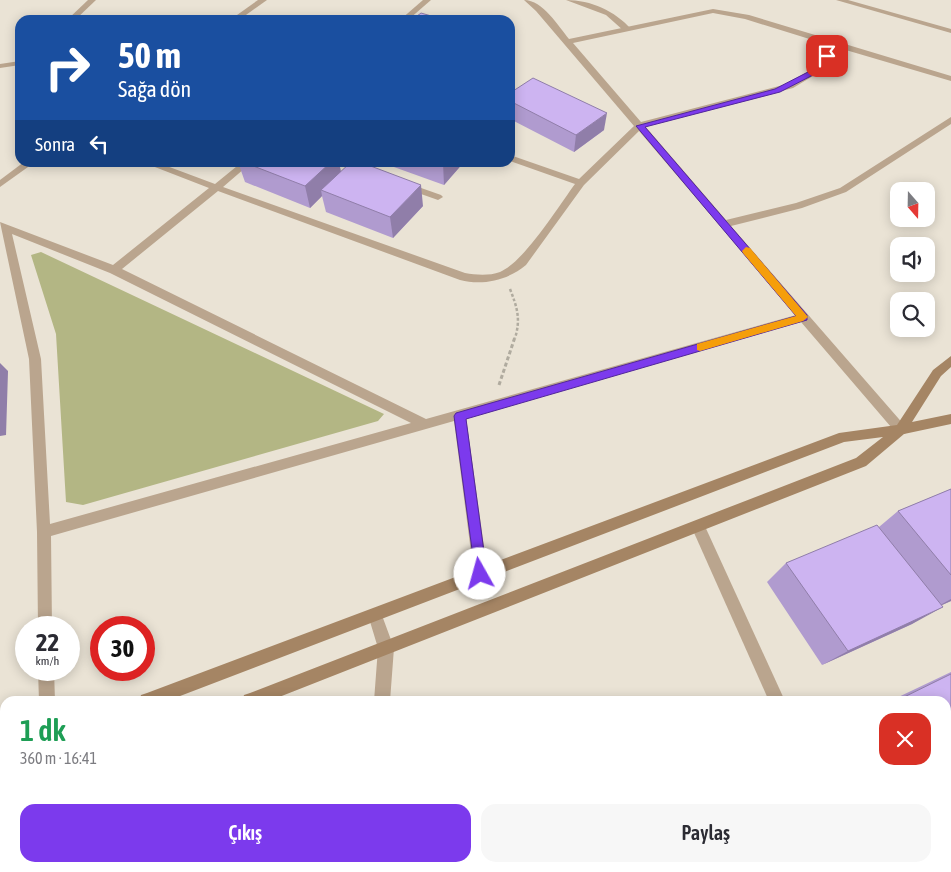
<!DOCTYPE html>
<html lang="tr">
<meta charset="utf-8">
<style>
:root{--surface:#fff;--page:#f7f7f7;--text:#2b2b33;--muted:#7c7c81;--accent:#7c3aed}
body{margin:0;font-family:"Asap Condensed",sans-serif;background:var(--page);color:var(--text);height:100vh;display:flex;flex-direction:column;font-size:19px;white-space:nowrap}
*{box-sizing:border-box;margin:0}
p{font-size:16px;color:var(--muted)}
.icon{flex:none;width:28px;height:28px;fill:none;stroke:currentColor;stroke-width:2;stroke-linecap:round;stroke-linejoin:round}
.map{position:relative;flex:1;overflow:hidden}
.sheet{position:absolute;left:0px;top:696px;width:951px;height:176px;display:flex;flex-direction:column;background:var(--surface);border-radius:15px 15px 0 0;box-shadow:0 2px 12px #0003}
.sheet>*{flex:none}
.hud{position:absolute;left:15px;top:15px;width:500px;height:152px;border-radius:15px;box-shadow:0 2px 12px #0003;background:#1a4fa0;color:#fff;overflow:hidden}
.needle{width:32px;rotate:160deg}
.controls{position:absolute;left:890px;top:182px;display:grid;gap:10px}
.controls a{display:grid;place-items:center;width:45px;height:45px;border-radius:10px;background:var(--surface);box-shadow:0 2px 12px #0003;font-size:25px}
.speed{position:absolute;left:15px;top:616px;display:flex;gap:10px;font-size:25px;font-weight:700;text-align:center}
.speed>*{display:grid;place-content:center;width:65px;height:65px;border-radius:50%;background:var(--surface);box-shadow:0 2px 12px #0003;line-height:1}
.speed small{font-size:12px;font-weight:400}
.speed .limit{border:8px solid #d22;background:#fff;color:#111}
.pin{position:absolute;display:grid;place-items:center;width:42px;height:42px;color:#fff;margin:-21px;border-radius:10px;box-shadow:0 2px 8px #0006}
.me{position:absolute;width:55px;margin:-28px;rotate:353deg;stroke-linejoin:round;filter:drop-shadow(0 0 4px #0008)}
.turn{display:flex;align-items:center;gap:18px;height:105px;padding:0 20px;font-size:22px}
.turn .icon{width:65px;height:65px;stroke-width:2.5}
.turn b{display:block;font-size:35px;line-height:42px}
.then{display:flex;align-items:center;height:48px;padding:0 20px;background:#0003;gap:10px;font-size:19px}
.round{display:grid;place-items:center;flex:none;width:52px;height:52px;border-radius:15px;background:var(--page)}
.headline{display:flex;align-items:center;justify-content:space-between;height:85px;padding:0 20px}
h1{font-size:30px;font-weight:600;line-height:38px;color:#1e9e55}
.primary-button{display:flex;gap:10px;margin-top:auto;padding:10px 20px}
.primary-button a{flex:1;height:58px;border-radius:15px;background:var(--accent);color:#fff;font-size:20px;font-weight:600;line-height:58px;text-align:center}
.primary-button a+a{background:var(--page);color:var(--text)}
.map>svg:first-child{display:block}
.green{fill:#b3b684}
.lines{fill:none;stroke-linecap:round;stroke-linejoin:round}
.path-far1{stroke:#b0ab9f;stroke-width:2.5;stroke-dasharray:3 2;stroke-linecap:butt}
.path{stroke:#b0ab9f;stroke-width:3;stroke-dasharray:4 2.5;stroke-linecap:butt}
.lane{fill:#baa58e;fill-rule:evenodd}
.street{fill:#baa58e;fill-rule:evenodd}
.secondary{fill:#a58564;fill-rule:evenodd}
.wall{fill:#b09bcf}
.shaded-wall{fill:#907ea9}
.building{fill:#cdb4f1;stroke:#907ea9}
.route{fill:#7c3aed;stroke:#51269a}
.slow{fill:#f59e0b}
</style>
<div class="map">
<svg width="951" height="872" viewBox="0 0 951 872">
<rect width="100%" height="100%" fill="#eae3d5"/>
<!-- green -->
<g class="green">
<path d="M41,252L384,414L378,421L83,505L66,502L56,334L31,255Z"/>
<path d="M5,865V868H266L265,872H0V867Z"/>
</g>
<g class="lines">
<!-- path-far1 -->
<path class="path-far1" d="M510,289C517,307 521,319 515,338"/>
<!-- path -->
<path class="path" d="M499,385L515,337"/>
<!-- lane -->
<path class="lane" d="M566,0C591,0 615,11 631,29L624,31L606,15Z"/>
<!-- street -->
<g class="street">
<path d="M88,0H96L75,20H67Z"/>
<path d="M258,0H267L239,20H230Z"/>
<path d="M423,0H431L408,20H400Z"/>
<path d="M524,0C543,0 558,26 569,39L713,9L749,15L951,76V81L839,48L813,76L793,88L645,126L726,220L796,203L840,188L951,117V124L846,192L802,208L731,226L905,426L907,430L905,434H897L801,322L466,417L488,575L486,580L481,582L476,580L474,575L454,421L51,536L52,628H38L37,532L29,359L0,222L113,265L209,188L142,162H156L215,184L242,162H252L223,187L465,273C476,275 489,276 500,272C524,262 558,207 575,184L510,161V155L579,179L634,126L536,11ZM713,13L745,19L832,46L807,72L787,84L641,122L573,43ZM639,131L796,315L426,419L122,269L218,191L460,280C483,286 508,280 526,265L584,185ZM12,234L110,273L411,423L50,524L41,359Z"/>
<path d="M836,0H848L951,29V33Z"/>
<path d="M20,61V65L0,68V64Z"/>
<path d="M24,162H35L0,187V180Z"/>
<path d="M334,162H348L367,171L362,174L359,173Z"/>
<path d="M407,183L441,195L443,197L438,200L404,188L402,186Z"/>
<path d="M698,520L703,522L785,701H769L691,526L693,522Z"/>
<path d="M375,608L380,610L394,648L390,701H374L378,648L368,615L370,610Z"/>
<path d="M38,670H54L55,701H39Z"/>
<rect x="360" y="868" width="18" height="4"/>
<path d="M844,868H862L864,872H846Z"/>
</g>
<!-- secondary -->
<g class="secondary">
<path d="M951,356V367L941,376L912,422L951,414V424L904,434L866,466L269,701H242L244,695L250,693L856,458L883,437L844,442L167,701H139L141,695L147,693L839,433L897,425L933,370Z"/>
<path d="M5,747V763L0,765V749Z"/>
<path d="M5,790V806L0,808V792Z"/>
</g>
</g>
<!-- wall -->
<g class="wall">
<path d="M510,93L604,130L574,152L510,119Z"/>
<path d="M238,162H339L341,172L423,206L393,238L326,212L322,196L310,208L245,182Z"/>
<path d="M380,162H464L444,185Z"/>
<path d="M951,489V601L942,605L912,624L822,665L767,582L786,563L879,527L898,511Z"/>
<path d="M951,672V822H946V701H890Z"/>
</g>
<!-- shaded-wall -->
<g class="shaded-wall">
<path d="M607,113L604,130L574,152L576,135Z"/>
<path d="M331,162H339L342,178L321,190L322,196L310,208L305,186Z"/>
<path d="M464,162L444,185L443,163Z"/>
<path d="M421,185L423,206L393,238L390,217Z"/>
<path d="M0,363L8,371L6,435L0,436Z"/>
<path d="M951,599V601L933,609Z"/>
<path d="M943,607L912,624L822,665L848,651Z"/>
</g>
<!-- building -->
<g class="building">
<path d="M421,13L445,20H412Z"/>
<path d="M533,78L607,113L576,135L510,101V93Z"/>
<path d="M243,162H331L305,186Z"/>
<path d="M351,162H360L421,185L390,217L321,190Z"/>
<path d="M951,489V575L898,511Z"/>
<path d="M877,525L943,607L848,651L786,563Z"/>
<path d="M951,674V805L946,799V701H896Z"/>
</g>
<!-- route -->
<path class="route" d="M825,54L831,56L813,75L780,92L645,127L807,315V320L466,419L487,574L485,579L480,581L476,579L454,416L456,413L796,316L636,126L775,89L808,72Z"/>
<!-- slow -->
<path class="slow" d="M746,247L750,248L808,317L803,321L700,351L697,350V344L796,316L743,253L742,251Z"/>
</svg>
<div class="controls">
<a><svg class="needle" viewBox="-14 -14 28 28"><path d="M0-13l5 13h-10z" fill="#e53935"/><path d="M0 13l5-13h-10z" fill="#7c7c81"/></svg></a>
<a><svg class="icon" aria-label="sound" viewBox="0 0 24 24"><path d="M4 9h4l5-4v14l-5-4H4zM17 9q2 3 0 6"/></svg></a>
<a><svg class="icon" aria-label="search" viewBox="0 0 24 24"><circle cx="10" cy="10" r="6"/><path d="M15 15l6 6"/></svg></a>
</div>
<div class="speed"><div>22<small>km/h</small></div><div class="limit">30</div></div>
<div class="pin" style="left:827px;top:56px;background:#d93025"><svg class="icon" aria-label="arrive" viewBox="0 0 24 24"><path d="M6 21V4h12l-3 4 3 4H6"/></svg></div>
<svg class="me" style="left:480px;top:574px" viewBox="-20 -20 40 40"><circle r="19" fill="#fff"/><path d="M0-13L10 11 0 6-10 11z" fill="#7c3aed"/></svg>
<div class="hud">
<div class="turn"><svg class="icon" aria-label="right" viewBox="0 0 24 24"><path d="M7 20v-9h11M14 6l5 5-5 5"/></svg><div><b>50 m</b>Sağa dön</div></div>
<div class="then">Sonra<svg class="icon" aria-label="left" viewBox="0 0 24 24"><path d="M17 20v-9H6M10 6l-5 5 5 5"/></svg></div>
</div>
<section class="sheet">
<div class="headline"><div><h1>1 dk</h1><p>360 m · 16:41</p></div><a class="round" style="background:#d93025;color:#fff"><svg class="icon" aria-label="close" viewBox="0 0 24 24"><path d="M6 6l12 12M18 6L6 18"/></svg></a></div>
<div class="primary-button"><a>Çıkış</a><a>Paylaş</a></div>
</section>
</div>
